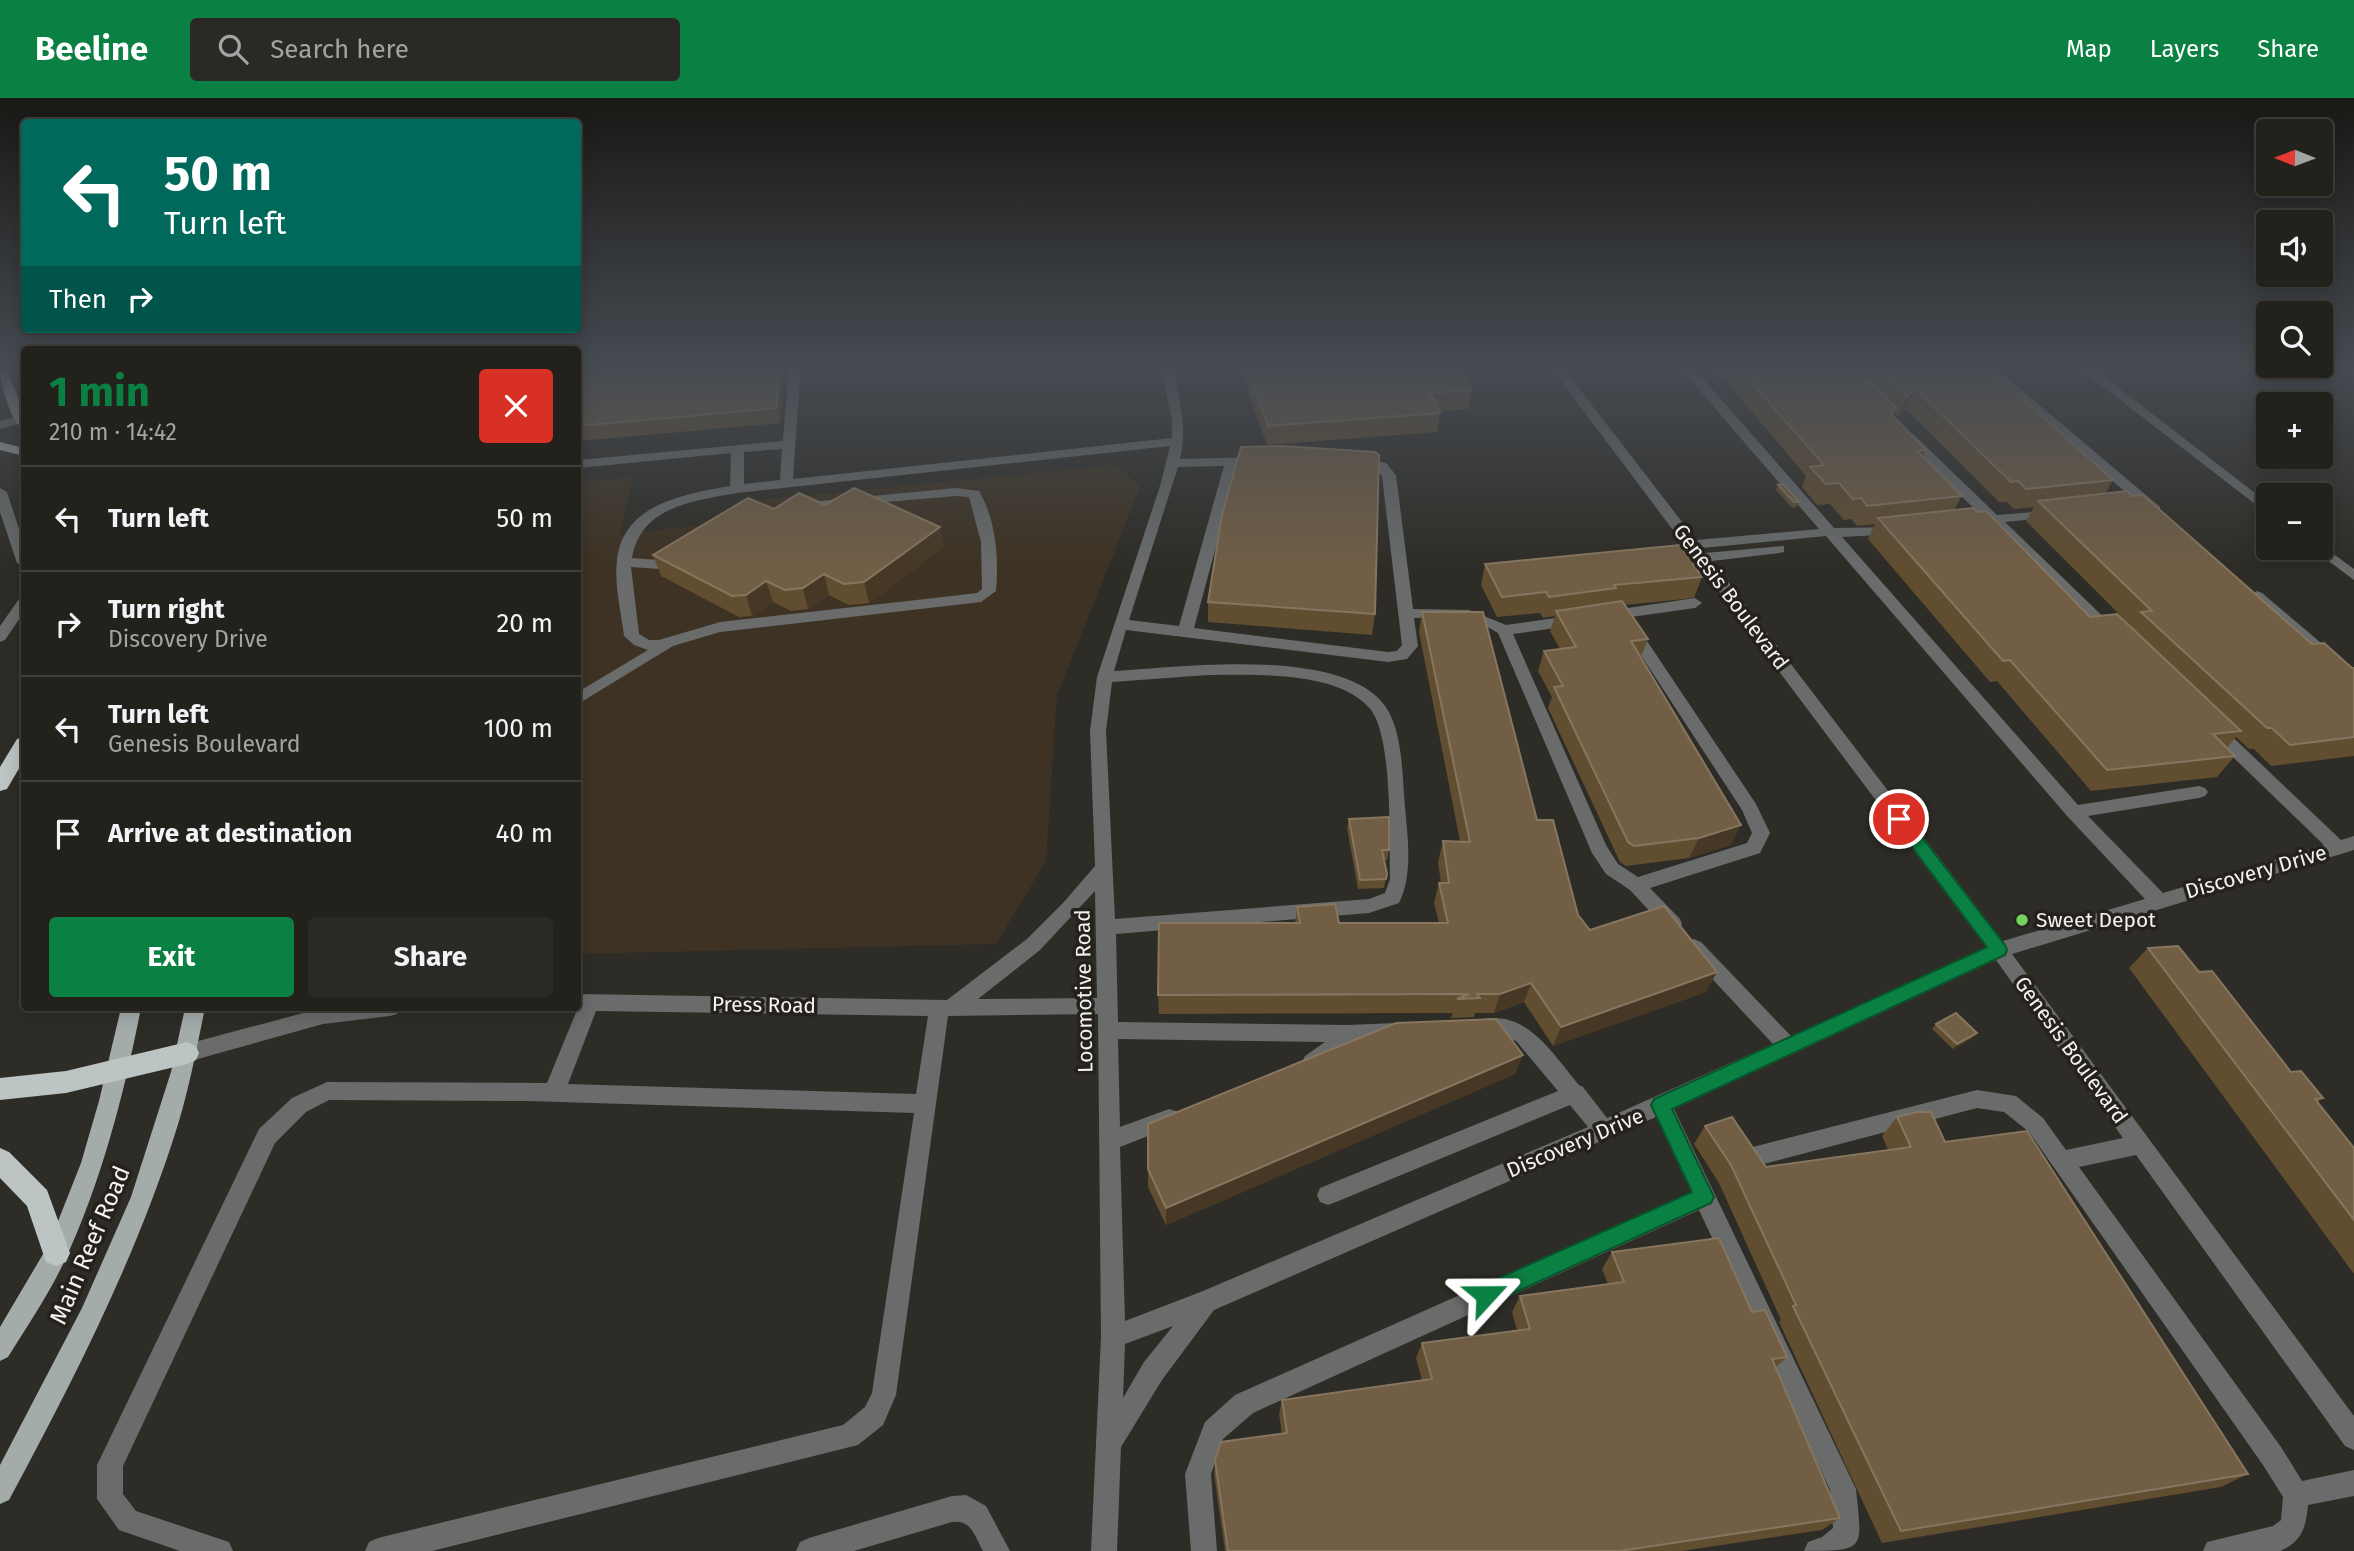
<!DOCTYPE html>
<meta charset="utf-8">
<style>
:root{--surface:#22211c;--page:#2a2925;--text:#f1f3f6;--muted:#a2a3a3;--line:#3f3e3b;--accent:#0b8043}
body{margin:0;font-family:"Fira Sans",sans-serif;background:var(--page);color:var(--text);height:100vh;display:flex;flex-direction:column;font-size:26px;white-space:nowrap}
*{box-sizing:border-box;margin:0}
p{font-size:23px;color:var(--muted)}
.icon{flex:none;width:38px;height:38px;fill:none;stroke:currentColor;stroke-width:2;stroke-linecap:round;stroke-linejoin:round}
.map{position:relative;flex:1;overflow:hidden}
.drawer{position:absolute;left:21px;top:248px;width:560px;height:665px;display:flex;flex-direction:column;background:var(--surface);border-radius:7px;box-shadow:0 4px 18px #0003,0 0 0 2px var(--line)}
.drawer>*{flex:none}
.guide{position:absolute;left:21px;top:21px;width:560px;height:214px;border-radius:7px;box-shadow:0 4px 18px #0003,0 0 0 2px var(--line);background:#00695c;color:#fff;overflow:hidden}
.needle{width:46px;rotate:271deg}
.controls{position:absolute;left:2256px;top:21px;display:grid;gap:14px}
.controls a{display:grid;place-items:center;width:77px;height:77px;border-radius:7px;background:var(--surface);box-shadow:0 4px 18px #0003,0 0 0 2px var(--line);font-size:35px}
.pin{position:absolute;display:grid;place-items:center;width:60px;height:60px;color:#fff;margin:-30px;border:4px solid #fff;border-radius:50%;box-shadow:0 2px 7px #0007}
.me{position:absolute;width:77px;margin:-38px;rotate:66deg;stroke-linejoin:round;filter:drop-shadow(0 0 5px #0008)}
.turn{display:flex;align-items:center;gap:24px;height:147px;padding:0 28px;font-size:32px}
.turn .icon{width:91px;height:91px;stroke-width:2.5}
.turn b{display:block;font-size:49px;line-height:60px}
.then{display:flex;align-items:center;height:66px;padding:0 28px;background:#0003;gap:14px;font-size:26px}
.round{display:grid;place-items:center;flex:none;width:74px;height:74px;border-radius:7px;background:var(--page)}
.head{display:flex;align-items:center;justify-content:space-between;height:119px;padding:0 28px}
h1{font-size:42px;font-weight:700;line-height:52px;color:var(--accent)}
.button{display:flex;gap:14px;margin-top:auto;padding:14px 28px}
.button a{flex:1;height:80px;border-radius:7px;background:var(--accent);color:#fff;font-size:28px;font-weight:700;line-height:80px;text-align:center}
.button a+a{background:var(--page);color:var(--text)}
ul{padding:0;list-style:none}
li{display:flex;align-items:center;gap:21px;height:105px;padding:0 28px;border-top:2px solid var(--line)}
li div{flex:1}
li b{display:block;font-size:26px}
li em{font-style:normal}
header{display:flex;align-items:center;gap:42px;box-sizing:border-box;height:98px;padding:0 35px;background:var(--accent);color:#fff}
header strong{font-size:33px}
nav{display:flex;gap:38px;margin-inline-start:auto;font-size:24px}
.search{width:490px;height:63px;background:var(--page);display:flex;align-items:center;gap:18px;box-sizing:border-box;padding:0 24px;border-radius:7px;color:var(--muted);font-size:26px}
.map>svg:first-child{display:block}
.commercial{fill:#3d3223}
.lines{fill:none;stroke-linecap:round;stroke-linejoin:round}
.minor{fill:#696c6b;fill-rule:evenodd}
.major{fill:#a4acaa;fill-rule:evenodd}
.highway{fill:#bcc5c3;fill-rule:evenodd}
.wall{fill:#614d30;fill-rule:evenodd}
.shaded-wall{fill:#463824}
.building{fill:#715e45;stroke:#867660;stroke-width:2}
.route{fill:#0b8043;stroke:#07532c;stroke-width:2}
.poi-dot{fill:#71d35e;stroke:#25221d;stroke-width:2.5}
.labels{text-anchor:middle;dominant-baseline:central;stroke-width:7;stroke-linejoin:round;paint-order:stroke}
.street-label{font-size:21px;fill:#f5f3f0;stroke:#25221d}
.poi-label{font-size:21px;fill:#f5f3f0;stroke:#25221d;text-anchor:start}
.near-street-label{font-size:24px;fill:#f5f3f0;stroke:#25221d}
</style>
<header>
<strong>Beeline</strong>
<div class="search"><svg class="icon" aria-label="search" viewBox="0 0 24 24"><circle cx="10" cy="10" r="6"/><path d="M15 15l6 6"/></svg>Search here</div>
<nav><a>Map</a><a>Layers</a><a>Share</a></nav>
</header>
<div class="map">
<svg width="2354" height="1453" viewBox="0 0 2354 1453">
<rect width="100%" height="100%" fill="#2e2c26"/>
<!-- commercial -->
<path class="commercial" d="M1113,367L1141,387L1057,597L1046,763L996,846L578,856V384L633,379L620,437L714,425L740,404Z"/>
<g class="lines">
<!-- minor -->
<g class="minor">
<path d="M789,267H801L793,381L1172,340V322L1160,267H1172C1179,300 1188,328 1180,361L1261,359L1268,363L1261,367H1238L1194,530L1388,554L1397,553L1402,547L1382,378L1376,371L1348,361L1355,357L1386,365L1396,377L1413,511L1469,512L1506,527L1576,517L1583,522L1576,527L1513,536L1606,747L1618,766L1638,779L1747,745L1752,735L1742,712L1614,516L1621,511L1695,500L1702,505L1695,510L1631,519L1756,706L1770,735L1760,755L1650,790L1680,821L1682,826L1680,831L1673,833L1666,831L1630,792L1606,776L1592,755L1498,535C1471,518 1444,519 1414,520L1418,548L1407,561L1388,564L1126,532L1114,573C1180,569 1335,549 1382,604C1401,626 1402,667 1404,696C1406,730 1415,773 1399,805L1369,815L1116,836L1118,924L1347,927L1396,925L1403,928L1406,934L1403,940L1352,944L1339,957L1312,973L1305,970L1302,964L1305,958L1325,944L1118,941L1120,1029L1169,1011L1176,1013L1180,1020L1176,1027L1120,1049L1125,1223L1203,1193L1588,1029L1570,1007L1336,1104L1328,1107L1320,1104L1317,1097L1320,1090L1558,993L1516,943L1499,937L1473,936L1470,930L1473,924C1524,906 1551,954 1579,987L1583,989L1607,1020L1773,946L1687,854L1684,849L1687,844L1694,841L1701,844L1791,938L1986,849L1549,267H1561L1696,442L1819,431L1678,267H1691L1834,430L1901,429L1903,432L1896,436L1842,439L2078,707L2199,688L2205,690L2208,694L2205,698L2199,700L2088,718L2163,795L2324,747L2208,635L2206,631L2208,627H2220L2341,742L2354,738V752L2012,856L2354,1318V1352L2345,1348L2136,1057L2079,1069L2281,1349L2302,1383L2354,1372V1398L2308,1407C2306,1429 2302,1444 2280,1453H2203L2207,1444L2273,1428L2281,1422L2283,1399L2263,1367L2029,1034L2004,1014L1977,1010L1749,1070L1741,1067L1738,1060L1741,1053L1749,1050L1977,992L2016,998L2043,1020L2066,1052L2123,1040L1996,862L1674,1011L1856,1391C1862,1452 1867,1453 1804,1453L1808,1444L1822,1439L1833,1430L1830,1392L1699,1112L1253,1315L1223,1341L1211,1376L1217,1453H1191L1185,1376L1205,1324L1235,1297L1691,1094L1656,1019L1214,1212L1162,1282L1121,1349L1117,1453H1091L1101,1239L1098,916L948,918L896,1297L883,1327L858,1347L432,1453H365L369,1444L378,1440L843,1327L865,1309L872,1295L914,1015L528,1003L329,1002L306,1014L275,1045L123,1368V1396L136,1413L229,1444L233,1453H180L119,1432L97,1401V1367L259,1031L292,1000L327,984L547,985L577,912L572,910H578V896L947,902L1027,841L1063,805L1095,768L1090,633L1097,579L1160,388L1170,348L737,395C693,403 641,408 632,460L658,462L678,453L685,457L660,471L631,469L639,536L649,542H659L720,524L943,499L977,495L982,491L981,444L969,399L956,398L794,412L792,409L799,405L956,390L979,393C996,422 999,460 996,493L981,504L720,534L673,548L578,606V594L648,552L634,547L624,538C621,513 614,487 617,462C623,406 684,396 730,388L731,355L578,370V362L783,343ZM782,351L780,382L744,386V354ZM1224,368L1179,528L1129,522L1178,369ZM1826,438L2068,719L2145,801L2003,843L1712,463L1779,455L1784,454V448L1705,455L1702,450ZM1208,577C1253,577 1340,572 1371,612C1393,641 1389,743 1390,781L1385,795L1369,801L1115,821L1106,633L1112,584ZM1095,793L1097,900L978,901L1040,852ZM596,913L928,918L916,996L568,986ZM1173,1228L1144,1264L1123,1300L1125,1246Z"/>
<path d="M1978,267H1992L2160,409V415H2150Z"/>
<path d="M2075,267H2089L2268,405V416Z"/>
<path d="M2343,267H2354V275Z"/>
<path d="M24,316V324L0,331V323Z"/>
<path d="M1908,335L1913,336L1997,417L2057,412V418L2052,419L2005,424L2117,532L2120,535L2117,538H2107L1990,426L1981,425L1979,422L1983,419L1903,342L1902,339Z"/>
<path d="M0,390L7,394L24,446V469L17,465L0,414Z"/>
<path d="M2320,446L2354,471V482L2311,450H2320Z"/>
<path d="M2257,493L2262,495L2354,573V586L2348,585L2252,501L2250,498Z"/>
<path d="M24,499V514L5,542L0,544V528L19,501Z"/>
<path d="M322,910H400L397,916L390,918L323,926L187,964L180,961L177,955L180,949L187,946Z"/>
<path d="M966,1397L986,1408L1010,1453H983C974,1437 972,1422 952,1424L854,1453H796L800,1444L809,1440L952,1398Z"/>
</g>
<!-- major -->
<g class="major">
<path d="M0,267L6,270L24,313V331C10,326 0,282 0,267Z"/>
<path d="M0,344L24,350V358L0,352Z"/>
<path d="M121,910H141C124,996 102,1082 65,1162C49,1196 28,1227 8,1259L0,1263V1229L49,1146L81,1065L99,1003Z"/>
<path d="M185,910H205C196,953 188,997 174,1039C133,1166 72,1285 9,1402L0,1406V1367L82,1210L131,1099L171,974Z"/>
</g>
<!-- highway -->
<g class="highway">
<path d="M24,639V662L7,691L0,693V669L17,641Z"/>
<path d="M187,944L196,948L199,955L196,962L187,966L66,995L0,1002V980L66,973Z"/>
<path d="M0,1050L9,1054L47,1092L70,1155L66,1164L56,1168L46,1164L27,1108L0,1080Z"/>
</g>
</g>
<!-- wall -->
<g class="wall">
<path d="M578,267H784L781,325L578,343Z"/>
<path d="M1239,267H1458L1472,292L1469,311L1440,313L1437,334L1267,347Z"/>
<path d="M1708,267H1985L2113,382L2105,396L2312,546L2352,570H2354V658L2271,668L2254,651H2249L2236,639L2227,650L2235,658L2217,679L2091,693L1997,583L1990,584L1868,441L1875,426L1857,428L1851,421L1844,422L1830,406L1817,407L1802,389L1806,378L1726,283L1722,284ZM1906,311L1999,404H2007L2014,411L2034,409L2026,423L2131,528V529L2090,519L1954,412L1962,398L1923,359L1926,352L1892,318L1894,315L1898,319Z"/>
<path d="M1778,387L1799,404L1797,409L1792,410L1776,392Z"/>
<path d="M825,407L944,449L869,505L849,507L829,497L808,511L791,513L773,504L752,518L739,519L661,478L653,457L774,411Z"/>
<path d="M1485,466L1702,479L1694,500L1625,507L1648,541L1641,559L1731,747L1689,760L1626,768L1620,764L1548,610L1552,599L1538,573L1544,553L1560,551L1550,533L1555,518L1543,520L1540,515L1497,519L1481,487Z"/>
<path d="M1208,504L1375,516L1372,537L1208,524Z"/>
<path d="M1422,514L1537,722L1578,817L1590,832L1706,894L1553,948L1524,904L1494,915H1475L1474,919L1451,920L1453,915L1159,916L1158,897L1295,825L1297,809L1339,825H1439L1434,805L1439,785H1441L1438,764L1443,743H1460L1419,534Z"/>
<path d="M1349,721L1389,752L1387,762H1384L1387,776L1384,790L1358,791L1347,730Z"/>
<path d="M2148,850L2199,874L2291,974L2323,1000L2318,1004L2354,1050V1176L2129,870Z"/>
<path d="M1936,926L1977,935L1973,940L1953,951L1932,931Z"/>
<path d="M1515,976L1166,1127L1148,1089V1071Z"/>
<path d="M1897,1019L1945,1044L2248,1376L2221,1389L1882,1445L1779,1224L1781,1222L1719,1085L1694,1046L1705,1028L1766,1069L1888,1052L1882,1038Z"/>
<path d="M1612,1154L1752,1214L1787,1259L1775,1270L1840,1420L1822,1432L1682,1453H1225L1214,1376L1215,1362L1282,1336L1279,1316L1282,1302L1422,1282L1416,1260L1422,1245L1517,1232L1512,1214L1520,1198L1608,1186L1602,1171Z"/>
</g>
<!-- shaded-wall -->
<g class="shaded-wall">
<path d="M779,267H784L781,325L777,310Z"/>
<path d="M1915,291L1906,311L1898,319L1907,299Z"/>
<path d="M940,429L944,449L869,505L864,484Z"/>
<path d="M824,476L829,497L808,511L803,490Z"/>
<path d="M766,483L773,504L752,518L746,497Z"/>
<path d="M578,498L583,511L578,514Z"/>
<path d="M1741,727L1731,747L1689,760L1699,740Z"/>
<path d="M1717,874L1706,894L1553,948L1561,929Z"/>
<path d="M1531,885L1524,904L1494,915L1500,896Z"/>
<path d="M1977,935L1973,940L1953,951L1957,946Z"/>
<path d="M1523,957L1515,976L1166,1127V1110Z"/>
</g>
<!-- building -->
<g class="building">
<path d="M578,267H779L777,310L578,328Z"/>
<path d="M1247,267H1458L1472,292L1430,295L1440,315L1268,328Z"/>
<path d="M1736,267H1852L1896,309L1890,315L1926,352L1917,353L1962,398L1867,408L1861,400L1853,401L1839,385L1826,386L1810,369L1824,367Z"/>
<path d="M1874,267H1985L2113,382L2026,391L2018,383L2011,384L1915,291L1907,299Z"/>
<path d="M1282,348L1375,354L1379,357L1375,516L1208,504L1222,417L1241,349Z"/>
<path d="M1783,386L1799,404H1794L1778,387Z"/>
<path d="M854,390L940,429L864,484L844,486L824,476L803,490L785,492L766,483L746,497L732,498L653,457L748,400L774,411L799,395L825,407Z"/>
<path d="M2127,393L2132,398L2143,397L2312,546L2324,545L2352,570H2354V639L2290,647L2272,630H2267L2141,514L2152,513L2038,403Z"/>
<path d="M1973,410L1977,414L1986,413L2090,519L2117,516L2241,633L2213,636L2235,658L2107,672L2010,562L2003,563L1878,420Z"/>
<path d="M1680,447L1702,479L1614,487L1616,490L1549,499L1546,494L1502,499L1485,466Z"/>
<path d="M1622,503L1648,541L1631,543L1741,727L1699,740L1634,748L1628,744L1554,589L1563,588L1544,553L1576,549L1556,513Z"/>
<path d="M1422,514H1483L1537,722H1553L1578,817L1590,832L1664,808L1717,874L1561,929L1531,885L1500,896H1477L1480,900L1457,901L1469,896L1158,897L1159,825H1300L1297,809L1335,806L1339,825H1448L1439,785H1449L1443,743L1470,744Z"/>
<path d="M1389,719V752H1382L1387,776L1386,781L1360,782L1349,721Z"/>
<path d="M2178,848L2199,874L2212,873L2291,974L2301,973L2323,1000L2315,1001L2354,1050V1122L2148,850Z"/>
<path d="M1956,915L1977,935L1957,946L1936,926Z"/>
<path d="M1496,921L1523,957L1166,1110L1148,1071V1026L1396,925Z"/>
<path d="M1917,1014H1931L1945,1044L2027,1033L2248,1376L1901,1433L1793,1208L1796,1207L1731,1067L1705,1028L1732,1019L1766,1069L1911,1049L1897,1019Z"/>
<path d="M1719,1140L1752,1214L1765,1212L1787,1259L1772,1261L1840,1420L1619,1453H1228L1215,1362L1221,1344L1287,1335L1282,1302L1432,1281L1422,1245L1530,1231L1520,1198L1624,1184L1612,1154Z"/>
</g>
<!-- sky -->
<linearGradient id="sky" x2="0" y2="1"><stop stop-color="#191815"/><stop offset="0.57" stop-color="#464b52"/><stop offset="1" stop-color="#464b52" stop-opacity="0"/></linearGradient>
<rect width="2354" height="471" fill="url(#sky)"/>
<!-- route -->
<path class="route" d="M1899,715L1905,717L2005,847L2007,852L2005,857L1672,1011L1714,1099L1711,1105L1494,1204L1486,1207L1479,1204L1476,1197L1479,1189L1692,1094L1651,1007L1654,1001L1987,849L1894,725L1892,721Z"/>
<!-- markers -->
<circle class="poi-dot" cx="2022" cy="822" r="7"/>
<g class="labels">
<!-- street labels -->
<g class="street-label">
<text transform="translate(1731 499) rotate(53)">Genesis Boulevard</text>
<text transform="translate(2256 774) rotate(-16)">Discovery Drive</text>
<text transform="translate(1084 893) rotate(-91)">Locomotive Road</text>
<text transform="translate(764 907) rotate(1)">Press Road</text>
<text transform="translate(2071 952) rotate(54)">Genesis Boulevard</text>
<text transform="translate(1575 1045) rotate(-23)">Discovery Drive</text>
</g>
<!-- poi labels -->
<g class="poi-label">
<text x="2036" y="822">Sweet Depot</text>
</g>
<!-- near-street labels -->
<g class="near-street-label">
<text transform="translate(90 1147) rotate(-67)">Main Reef Road</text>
</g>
</g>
</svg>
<div class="controls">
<a><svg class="needle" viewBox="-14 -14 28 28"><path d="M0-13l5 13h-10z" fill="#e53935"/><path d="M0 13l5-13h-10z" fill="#a2a3a3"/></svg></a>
<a><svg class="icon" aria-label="sound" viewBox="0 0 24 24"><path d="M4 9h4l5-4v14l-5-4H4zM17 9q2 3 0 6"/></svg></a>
<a><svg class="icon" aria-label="search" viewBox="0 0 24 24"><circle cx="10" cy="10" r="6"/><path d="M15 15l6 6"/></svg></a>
<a>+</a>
<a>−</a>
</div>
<div class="pin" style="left:1899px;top:721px;background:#d93025"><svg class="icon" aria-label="arrive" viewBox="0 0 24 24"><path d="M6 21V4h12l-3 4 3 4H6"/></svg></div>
<svg class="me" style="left:1486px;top:1197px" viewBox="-20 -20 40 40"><path d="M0-17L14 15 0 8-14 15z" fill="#0b8043" stroke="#fff" stroke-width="4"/></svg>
<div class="guide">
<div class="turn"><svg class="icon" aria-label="left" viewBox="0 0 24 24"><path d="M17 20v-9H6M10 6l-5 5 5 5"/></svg><div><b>50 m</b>Turn left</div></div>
<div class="then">Then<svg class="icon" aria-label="right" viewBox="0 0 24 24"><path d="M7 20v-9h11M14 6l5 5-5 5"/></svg></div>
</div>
<section class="drawer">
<div class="head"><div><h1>1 min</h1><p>210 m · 14:42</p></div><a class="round" style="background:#d93025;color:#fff"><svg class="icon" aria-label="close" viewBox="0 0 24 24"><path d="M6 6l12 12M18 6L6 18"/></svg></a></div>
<ul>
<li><svg class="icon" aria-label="left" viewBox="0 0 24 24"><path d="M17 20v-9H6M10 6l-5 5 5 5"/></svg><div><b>Turn left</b></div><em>50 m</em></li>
<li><svg class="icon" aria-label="right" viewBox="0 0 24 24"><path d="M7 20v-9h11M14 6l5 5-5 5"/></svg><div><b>Turn right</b><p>Discovery Drive</p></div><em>20 m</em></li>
<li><svg class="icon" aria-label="left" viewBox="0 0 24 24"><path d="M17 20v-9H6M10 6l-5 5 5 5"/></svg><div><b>Turn left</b><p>Genesis Boulevard</p></div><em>100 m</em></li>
<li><svg class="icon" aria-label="arrive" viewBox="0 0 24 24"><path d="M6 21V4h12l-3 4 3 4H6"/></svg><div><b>Arrive at destination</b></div><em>40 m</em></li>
</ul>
<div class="button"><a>Exit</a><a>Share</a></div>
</section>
</div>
